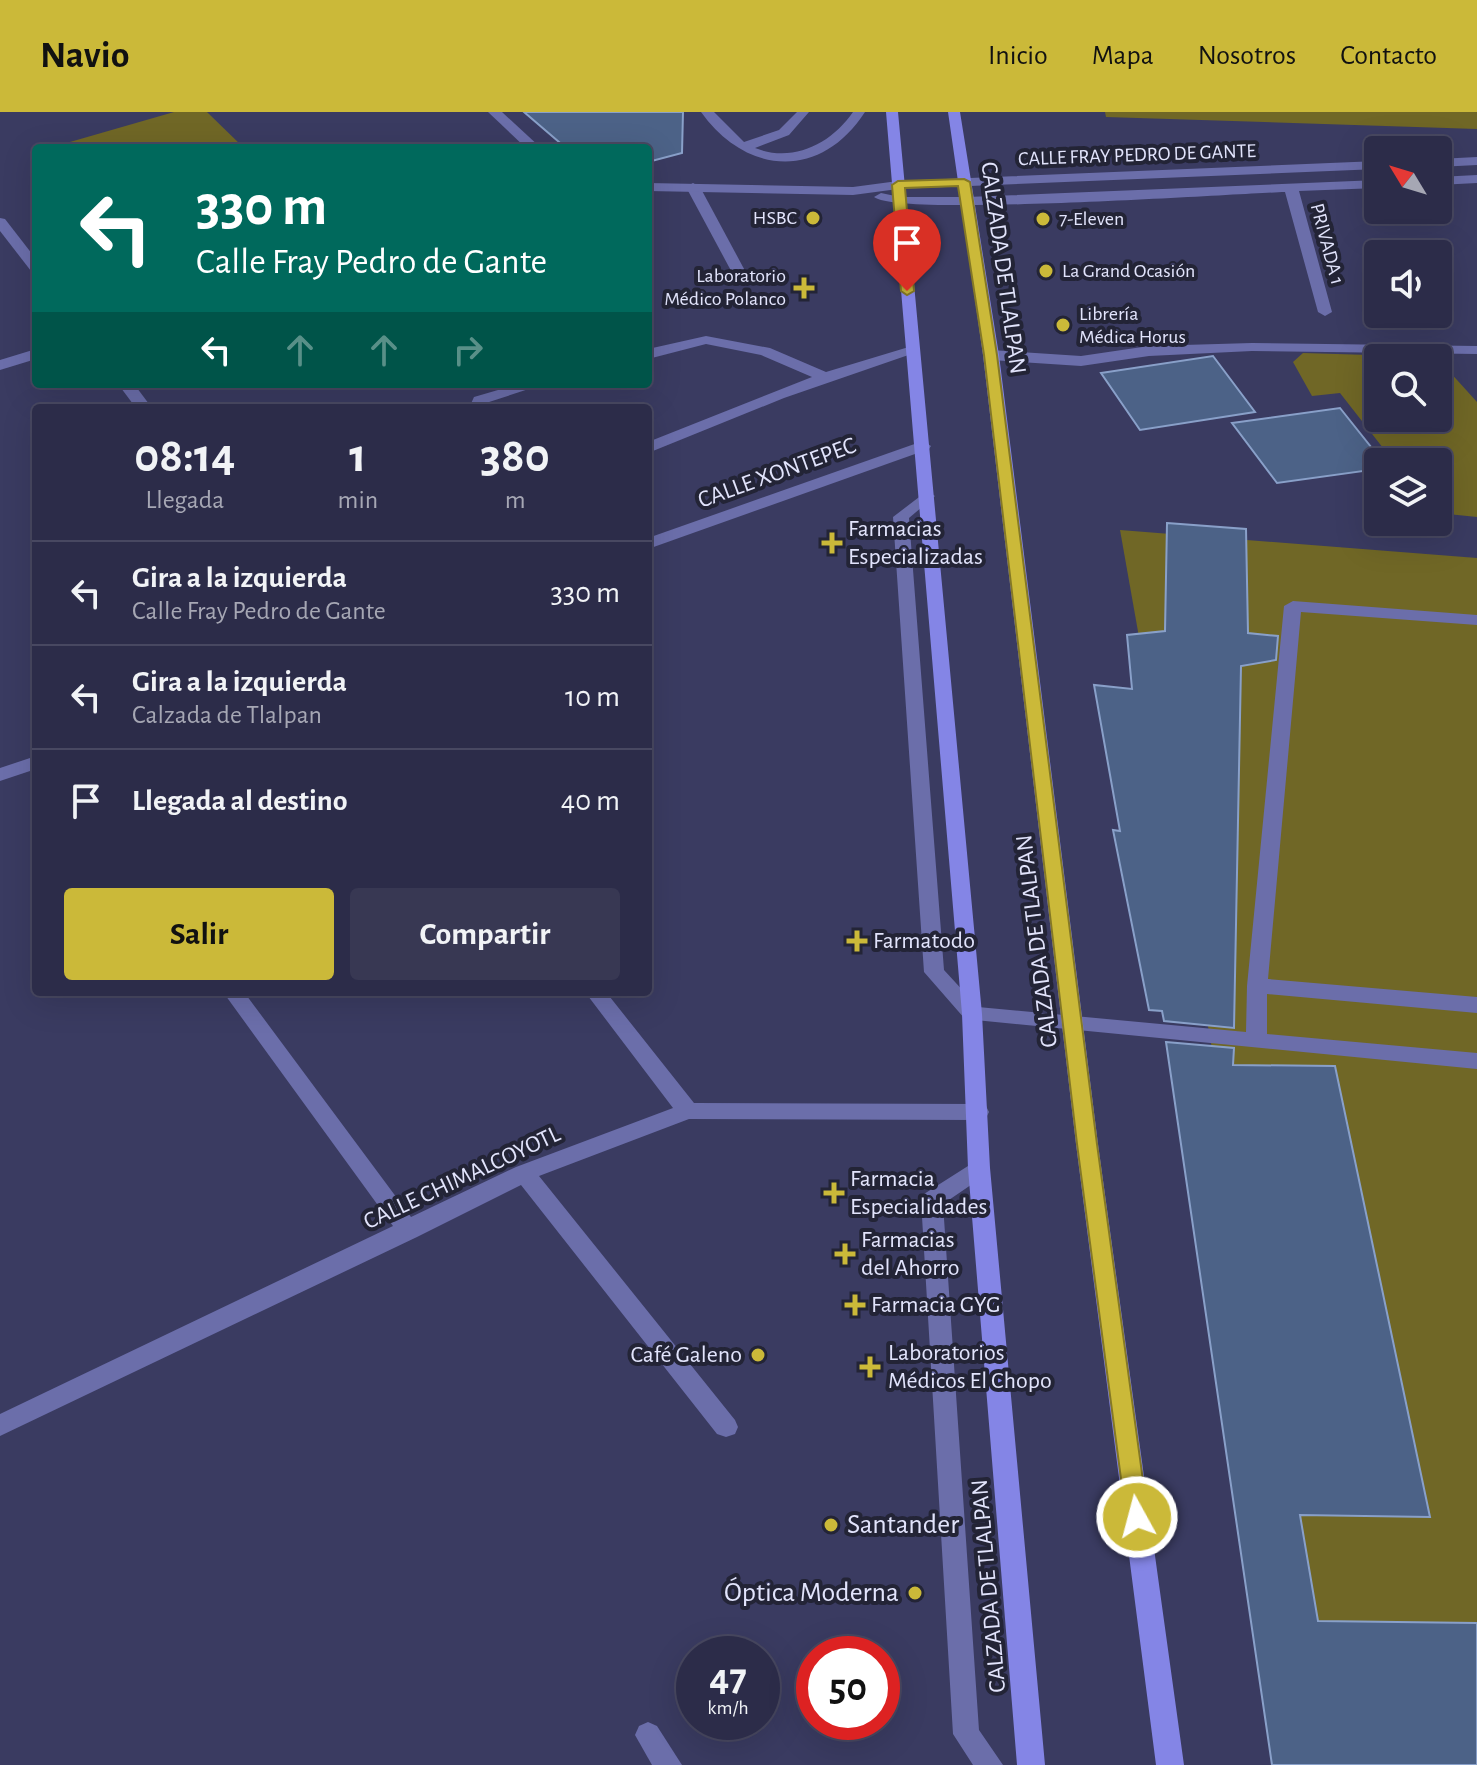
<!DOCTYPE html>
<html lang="es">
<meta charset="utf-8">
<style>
:root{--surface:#2c2c49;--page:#383853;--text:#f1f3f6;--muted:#a6a7b4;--line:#484861;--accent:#cbb939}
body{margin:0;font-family:"Alegreya Sans",sans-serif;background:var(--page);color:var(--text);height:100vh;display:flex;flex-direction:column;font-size:30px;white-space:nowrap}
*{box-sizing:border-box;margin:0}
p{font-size:26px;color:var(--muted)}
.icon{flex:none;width:44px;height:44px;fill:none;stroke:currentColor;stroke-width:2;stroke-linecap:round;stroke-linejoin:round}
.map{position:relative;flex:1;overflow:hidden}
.sheet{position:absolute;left:32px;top:292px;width:620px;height:592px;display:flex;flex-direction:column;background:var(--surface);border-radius:8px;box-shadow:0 8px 32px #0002,0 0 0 2px var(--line)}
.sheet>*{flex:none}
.top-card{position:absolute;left:32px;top:32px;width:620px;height:244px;border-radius:8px;box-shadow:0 8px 32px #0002,0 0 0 2px var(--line);background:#00695c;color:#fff;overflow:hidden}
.needle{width:52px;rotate:308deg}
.buttons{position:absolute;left:1364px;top:24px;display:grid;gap:16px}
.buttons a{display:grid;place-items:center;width:88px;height:88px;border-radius:8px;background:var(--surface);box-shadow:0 8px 32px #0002,0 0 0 2px var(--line);font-size:40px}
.speed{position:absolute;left:676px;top:1524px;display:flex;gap:16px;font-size:40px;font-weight:700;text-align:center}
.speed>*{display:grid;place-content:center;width:104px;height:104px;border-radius:50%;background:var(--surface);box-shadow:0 8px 32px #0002,0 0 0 2px var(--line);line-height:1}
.speed small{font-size:20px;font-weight:400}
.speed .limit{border:12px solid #d22;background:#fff;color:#111}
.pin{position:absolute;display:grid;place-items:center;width:68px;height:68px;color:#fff;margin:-82px -34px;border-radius:50% 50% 50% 0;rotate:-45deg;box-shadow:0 0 8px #0007}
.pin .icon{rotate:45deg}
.me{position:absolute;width:88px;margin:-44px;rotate:353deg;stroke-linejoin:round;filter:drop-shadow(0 0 6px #0008)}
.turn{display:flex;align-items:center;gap:28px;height:168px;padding:0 32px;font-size:36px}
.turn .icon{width:104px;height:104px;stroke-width:2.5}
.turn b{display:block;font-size:56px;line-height:68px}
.lanes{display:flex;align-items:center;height:76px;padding:0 32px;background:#0003;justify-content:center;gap:40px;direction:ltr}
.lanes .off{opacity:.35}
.eta{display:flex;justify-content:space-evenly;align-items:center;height:136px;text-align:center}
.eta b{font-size:48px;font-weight:700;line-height:56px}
.action{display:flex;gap:16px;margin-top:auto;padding:16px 32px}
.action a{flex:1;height:92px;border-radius:8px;background:var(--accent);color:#111;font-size:32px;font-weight:700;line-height:92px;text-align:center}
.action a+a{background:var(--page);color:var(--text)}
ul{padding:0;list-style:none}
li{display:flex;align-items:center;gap:24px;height:104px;padding:0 32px;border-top:2px solid var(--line)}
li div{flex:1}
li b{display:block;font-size:30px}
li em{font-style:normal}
header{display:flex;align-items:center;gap:48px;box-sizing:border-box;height:112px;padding:0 40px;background:var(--accent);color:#111}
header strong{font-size:38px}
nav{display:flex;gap:44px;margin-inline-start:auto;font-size:28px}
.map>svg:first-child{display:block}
.green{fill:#706726}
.building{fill:#4c6287;stroke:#89a0c9;stroke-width:2}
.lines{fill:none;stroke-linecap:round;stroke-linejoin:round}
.service{fill:#6b6eaa;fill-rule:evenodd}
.minor{fill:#6b6eaa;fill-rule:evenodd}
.secondary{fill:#8485e6;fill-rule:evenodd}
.route{fill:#cbb939;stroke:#847825;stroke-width:2}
.poi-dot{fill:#cbb939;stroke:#232436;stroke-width:3}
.labels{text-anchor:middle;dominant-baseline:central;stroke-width:8;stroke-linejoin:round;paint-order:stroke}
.far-street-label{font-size:20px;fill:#e2e4fc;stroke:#232436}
.far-poi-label{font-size:20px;fill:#e2e4fc;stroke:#232436;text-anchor:start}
.street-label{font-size:24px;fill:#e2e4fc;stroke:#232436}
.poi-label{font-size:24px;fill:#e2e4fc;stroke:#232436;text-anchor:start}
.near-poi-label{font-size:28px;fill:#e2e4fc;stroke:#232436;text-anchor:start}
</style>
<header>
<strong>Navio</strong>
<nav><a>Inicio</a><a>Mapa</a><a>Nosotros</a><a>Contacto</a></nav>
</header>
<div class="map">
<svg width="1477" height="1653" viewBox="0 0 1477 1653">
<rect width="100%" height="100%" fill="#3a3b61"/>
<!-- green -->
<g class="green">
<path d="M174,0H207L244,36H67L63,32Z"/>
<path d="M1105,0H1477V17L1106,5Z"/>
<path d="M1303,241L1436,245L1378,246V306H1438V247L1477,290V405L1438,401V350H1394L1340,281L1312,284L1293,250Z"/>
<path d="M1120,418L1477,446V1653H1339Z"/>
</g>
<!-- building -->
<g class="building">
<path d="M524,0H683L682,41L648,50V36H566Z"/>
<path d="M1213,244L1255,300L1140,318L1101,261Z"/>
<path d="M1340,296L1383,350H1378V357L1277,371L1232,311Z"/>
<path d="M1167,411L1246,417L1248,521L1278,524L1276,548L1241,554L1234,916L1164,909L1162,899L1149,898L1113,718L1120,719L1094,573L1132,577L1127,523L1165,519Z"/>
<path d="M1166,930L1234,936L1233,953L1335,954L1430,1405L1300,1403L1318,1509L1477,1511V1653H1272Z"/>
</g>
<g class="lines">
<!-- service -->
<g class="service">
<path d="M701,0H714L744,30L779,18L797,0H809L789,23L755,36C793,51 831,32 853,0H865C821,68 747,64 701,0Z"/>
<path d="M693,71L700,75L750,168L748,171L743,172L736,168L686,75Z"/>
<path d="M706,224L770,236L826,260L912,234L920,239L784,286L648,341V330L812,265L761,243L706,232L648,247V237Z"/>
<path d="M1252,231L1477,234V242L1252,239L1149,244L1081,254L991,248L983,243L991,238L1081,244L1149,234Z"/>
<path d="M519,272H544L486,291L485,296H469L474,285Z"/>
<path d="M927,379L935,384L909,406L944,858L978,895L1246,920L1247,874L1284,494L1293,489L1477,503V513L1301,500L1268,867L1477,885V901L1267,882V922L1477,941V957L965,907L924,860L893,405Z"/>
<path d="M979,1047L987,1050L990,1056L987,1062L943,1092L979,1618L1003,1653H973L953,1622L921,1088L924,1082Z"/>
</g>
<!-- minor -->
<g class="minor">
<path d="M488,0H502L541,36H526Z"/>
<path d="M1477,45V53L1438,55V47Z"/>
<path d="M1378,49V57L898,77L853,83L648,79V71L853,75L898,69Z"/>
<path d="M1477,63V71L1438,73V65Z"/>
<path d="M1378,68V76L1299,79L1332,200L1325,204L1318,200L1285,80C1230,82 899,105 874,85L881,81L900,85H967Z"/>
<path d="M0,106L5,107L36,147V160L31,159L0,119Z"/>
<path d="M36,237V247L0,258V248Z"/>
<path d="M118,272H134L152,296H136Z"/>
<path d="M923,329L931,334L929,337L648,437V426Z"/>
<path d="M36,644V657L0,669V656Z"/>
<path d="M223,880H244L411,1105L516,1055L673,996L585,880H606L694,991L978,992L986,994L989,1000L986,1006L978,1008L689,1007L539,1064L735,1308L738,1315L735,1322L726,1325L717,1322L521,1073L417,1125L0,1324V1302L393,1114Z"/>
<path d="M648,1610L657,1614L682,1653H652L635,1623L639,1614Z"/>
</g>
<!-- secondary -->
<g class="secondary">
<path d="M886,0H898L982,902L990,1056L1045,1653H1017L968,1056L962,902Z"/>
<path d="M948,0H960L999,243L1098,1032L1184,1653H1156L1076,1032L983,243Z"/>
</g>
</g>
<!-- route -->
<path class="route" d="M964,67L970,70L997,243L1097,1032L1148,1405L1145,1412L1137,1415L1129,1412L1126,1405L1077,1032L984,243L958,74L905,76L914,179L907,183L901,179L892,73L898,69Z"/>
<!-- markers -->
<g class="poi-dot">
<circle cx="813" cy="106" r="8"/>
<circle cx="1043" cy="107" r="8"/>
<circle cx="1046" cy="159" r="8"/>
<path d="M800 164h8v8h8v8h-8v8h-8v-8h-8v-8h8z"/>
<circle cx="1063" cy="213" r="8"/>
<path d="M828 419h8v8h8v8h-8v8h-8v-8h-8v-8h8z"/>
<path d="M853 817h8v8h8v8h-8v8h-8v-8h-8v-8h8z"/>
<path d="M830 1069h8v8h8v8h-8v8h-8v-8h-8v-8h8z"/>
<path d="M841 1130h8v8h8v8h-8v8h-8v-8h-8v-8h8z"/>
<path d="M851 1181h8v8h8v8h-8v8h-8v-8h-8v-8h8z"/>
<circle cx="758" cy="1243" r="8"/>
<path d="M866 1243h8v8h8v8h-8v8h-8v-8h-8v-8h8z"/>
<circle cx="831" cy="1413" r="8"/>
<circle cx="915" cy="1481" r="8"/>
</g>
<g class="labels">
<!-- far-street labels -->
<g class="far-street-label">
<text transform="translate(1137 43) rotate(-2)">CALLE FRAY PEDRO DE GANTE</text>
<text transform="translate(1327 132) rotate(75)">PRIVADA 1</text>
</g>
<!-- far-poi labels -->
<g class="far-poi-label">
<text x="797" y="106" text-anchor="end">HSBC</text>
<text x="1059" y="107">7-Eleven</text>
<text x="1062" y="159">La Grand Ocasión</text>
<text x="786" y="164" text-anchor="end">Laboratorio<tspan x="786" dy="23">Médico Polanco</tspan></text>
<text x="1079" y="202">Librería<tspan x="1079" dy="23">Médica Horus</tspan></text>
</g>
<!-- street labels -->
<g class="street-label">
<text transform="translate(1003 156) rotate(82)">CALZADA DE TLALPAN</text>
<text transform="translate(777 361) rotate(-20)">CALLE XONTEPEC</text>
<text transform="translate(1037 829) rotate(-97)">CALZADA DE TLALPAN</text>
<text transform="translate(462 1066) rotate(-25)">CALLE CHIMALCOYOTL</text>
<text transform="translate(989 1474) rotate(-95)">CALZADA DE TLALPAN</text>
</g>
<!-- poi labels -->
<g class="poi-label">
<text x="848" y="417">Farmacias<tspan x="848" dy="28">Especializadas</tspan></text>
<text x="873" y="829">Farmatodo</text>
<text x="850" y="1067">Farmacia<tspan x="850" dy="28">Especialidades</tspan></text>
<text x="861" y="1128">Farmacias<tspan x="861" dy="28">del Ahorro</tspan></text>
<text x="871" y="1193">Farmacia GYG</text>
<text x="888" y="1241">Laboratorios<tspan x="888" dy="28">Médicos El Chopo</tspan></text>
<text x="742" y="1243" text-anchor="end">Café Galeno</text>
</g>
<!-- near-poi labels -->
<g class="near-poi-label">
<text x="847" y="1413">Santander</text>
<text x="899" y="1481" text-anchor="end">Óptica Moderna</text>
</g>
</g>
</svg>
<div class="buttons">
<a><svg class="needle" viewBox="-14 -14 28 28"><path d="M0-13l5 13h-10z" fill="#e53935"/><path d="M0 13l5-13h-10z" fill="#a6a7b4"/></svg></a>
<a><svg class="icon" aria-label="sound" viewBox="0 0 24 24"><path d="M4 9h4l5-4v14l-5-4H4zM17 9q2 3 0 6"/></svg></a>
<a><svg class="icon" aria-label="search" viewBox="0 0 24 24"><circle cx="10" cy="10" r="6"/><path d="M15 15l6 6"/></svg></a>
<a><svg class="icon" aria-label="layers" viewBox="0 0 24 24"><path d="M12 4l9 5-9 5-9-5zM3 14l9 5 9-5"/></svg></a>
</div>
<div class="speed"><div>47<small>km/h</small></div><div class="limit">50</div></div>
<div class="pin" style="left:907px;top:179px;background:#d93025"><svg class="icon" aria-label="arrive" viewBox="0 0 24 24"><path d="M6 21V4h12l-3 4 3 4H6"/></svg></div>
<svg class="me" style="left:1137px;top:1405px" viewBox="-20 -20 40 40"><circle r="17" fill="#cbb939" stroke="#fff" stroke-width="3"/><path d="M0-11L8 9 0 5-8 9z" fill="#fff"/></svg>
<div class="top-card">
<div class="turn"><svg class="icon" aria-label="left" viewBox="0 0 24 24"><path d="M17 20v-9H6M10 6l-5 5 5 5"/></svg><div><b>330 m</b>Calle Fray Pedro de Gante</div></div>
<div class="lanes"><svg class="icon" aria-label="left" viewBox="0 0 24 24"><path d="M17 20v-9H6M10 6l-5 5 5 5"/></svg><svg class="icon off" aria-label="ahead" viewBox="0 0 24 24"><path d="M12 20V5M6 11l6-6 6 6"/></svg><svg class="icon off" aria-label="ahead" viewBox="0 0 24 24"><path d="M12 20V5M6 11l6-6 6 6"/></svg><svg class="icon off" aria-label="right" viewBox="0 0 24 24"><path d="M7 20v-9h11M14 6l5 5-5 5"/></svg></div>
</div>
<section class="sheet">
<div class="eta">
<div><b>08:14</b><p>Llegada</p></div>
<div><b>1</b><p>min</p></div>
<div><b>380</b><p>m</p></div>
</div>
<ul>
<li><svg class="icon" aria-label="left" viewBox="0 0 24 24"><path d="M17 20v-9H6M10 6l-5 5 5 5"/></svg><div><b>Gira a la izquierda</b><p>Calle Fray Pedro de Gante</p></div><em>330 m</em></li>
<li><svg class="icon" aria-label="left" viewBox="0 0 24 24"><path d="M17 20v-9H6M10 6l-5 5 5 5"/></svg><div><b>Gira a la izquierda</b><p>Calzada de Tlalpan</p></div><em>10 m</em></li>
<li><svg class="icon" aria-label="arrive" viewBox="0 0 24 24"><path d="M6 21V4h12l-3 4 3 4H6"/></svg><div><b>Llegada al destino</b></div><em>40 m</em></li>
</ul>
<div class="action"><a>Salir</a><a>Compartir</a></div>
</section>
</div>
